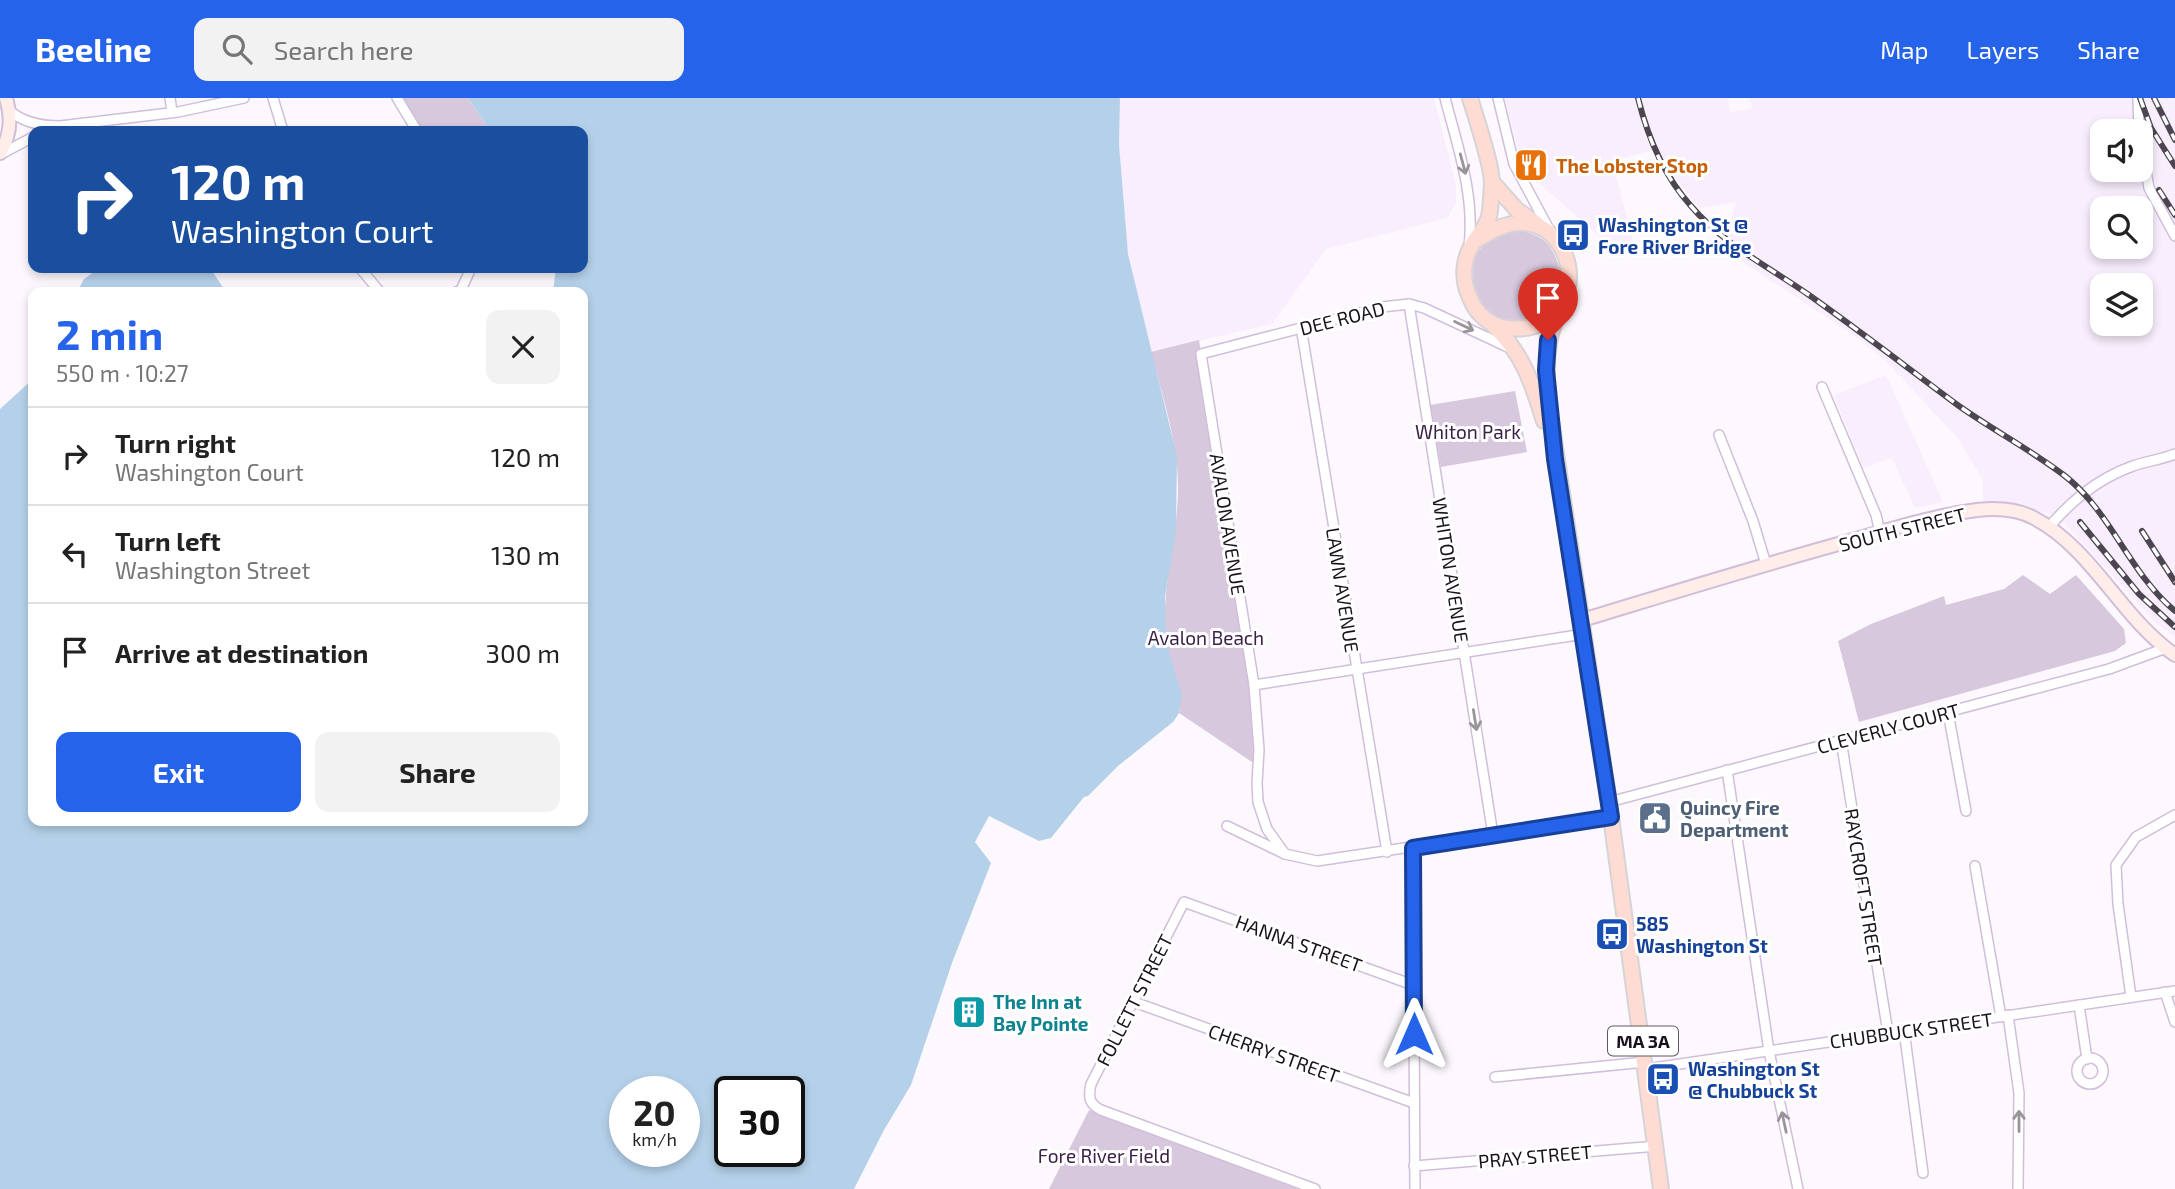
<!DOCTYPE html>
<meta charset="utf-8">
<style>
:root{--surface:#fff;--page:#f2f2f2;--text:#222;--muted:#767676;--line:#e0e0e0;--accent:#2563eb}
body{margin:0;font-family:"Exo 2",sans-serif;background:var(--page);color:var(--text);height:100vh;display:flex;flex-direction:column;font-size:26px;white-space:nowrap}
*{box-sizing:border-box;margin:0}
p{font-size:23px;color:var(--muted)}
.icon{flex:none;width:38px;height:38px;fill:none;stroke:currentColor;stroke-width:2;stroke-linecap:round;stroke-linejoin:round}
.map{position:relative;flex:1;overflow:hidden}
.details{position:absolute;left:28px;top:189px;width:560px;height:539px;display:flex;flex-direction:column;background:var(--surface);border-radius:14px;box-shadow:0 4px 10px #0003}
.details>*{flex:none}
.hud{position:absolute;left:28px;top:28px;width:560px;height:147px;border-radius:14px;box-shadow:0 4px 10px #0003;background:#1a4fa0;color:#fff;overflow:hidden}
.tools{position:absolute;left:2090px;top:21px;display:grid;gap:14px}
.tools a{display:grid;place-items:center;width:63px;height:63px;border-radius:14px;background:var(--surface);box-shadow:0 4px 10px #0003;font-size:35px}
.speed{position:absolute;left:609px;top:978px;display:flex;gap:14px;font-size:35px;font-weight:700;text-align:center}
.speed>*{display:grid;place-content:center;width:91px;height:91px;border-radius:50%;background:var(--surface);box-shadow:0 4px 10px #0003;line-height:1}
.speed small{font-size:18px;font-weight:400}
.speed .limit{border:4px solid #111;border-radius:10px;background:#fff;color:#111}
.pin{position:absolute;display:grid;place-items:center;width:60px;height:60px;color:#fff;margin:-72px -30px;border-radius:50% 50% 50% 0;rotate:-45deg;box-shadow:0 0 7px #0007}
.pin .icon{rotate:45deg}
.me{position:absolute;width:77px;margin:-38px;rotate:0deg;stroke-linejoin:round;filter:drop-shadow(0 0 5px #0008)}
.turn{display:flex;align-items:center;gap:24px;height:147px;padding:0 28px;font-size:32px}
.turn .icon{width:91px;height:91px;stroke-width:2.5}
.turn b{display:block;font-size:49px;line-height:60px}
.round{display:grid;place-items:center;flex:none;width:74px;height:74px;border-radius:14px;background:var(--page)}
.head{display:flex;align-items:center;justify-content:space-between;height:119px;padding:0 28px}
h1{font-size:42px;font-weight:700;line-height:52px;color:var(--accent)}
.cta{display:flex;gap:14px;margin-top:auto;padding:14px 28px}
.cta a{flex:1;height:80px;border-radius:14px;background:var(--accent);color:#fff;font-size:28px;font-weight:700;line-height:80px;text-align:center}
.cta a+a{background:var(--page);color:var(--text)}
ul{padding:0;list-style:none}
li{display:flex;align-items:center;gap:21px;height:98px;padding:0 28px;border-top:2px solid var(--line)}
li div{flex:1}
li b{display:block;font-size:26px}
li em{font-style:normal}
header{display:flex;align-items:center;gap:42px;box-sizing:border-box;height:98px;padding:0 35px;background:var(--accent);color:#fff}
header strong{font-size:33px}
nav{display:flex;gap:38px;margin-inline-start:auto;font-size:24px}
.search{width:490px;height:63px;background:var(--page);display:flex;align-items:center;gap:18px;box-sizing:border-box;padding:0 24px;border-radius:14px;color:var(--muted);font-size:26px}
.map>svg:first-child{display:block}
.built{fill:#f8eefd;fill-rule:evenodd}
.green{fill:#d7c8de}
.water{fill:#b5d1ea;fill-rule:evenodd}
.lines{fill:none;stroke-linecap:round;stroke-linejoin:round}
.street-casing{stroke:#d1beda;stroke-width:12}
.secondary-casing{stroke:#d1beda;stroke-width:16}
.primary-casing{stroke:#d6d4d6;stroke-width:18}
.street{stroke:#fff;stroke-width:9}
.secondary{stroke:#ffede9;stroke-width:12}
.primary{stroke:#fedbd3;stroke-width:14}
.rail-casing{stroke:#4c4650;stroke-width:6}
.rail{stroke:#fff;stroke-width:3.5;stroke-dasharray:10;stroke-linecap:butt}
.oneway{stroke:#989499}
.route-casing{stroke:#184099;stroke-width:18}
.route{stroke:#2563eb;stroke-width:12}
.labels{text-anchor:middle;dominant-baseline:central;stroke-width:6;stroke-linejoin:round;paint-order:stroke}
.shield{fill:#fff;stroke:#5e5961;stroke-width:2}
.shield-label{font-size:18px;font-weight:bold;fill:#19121d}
.food-label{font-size:19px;font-weight:bold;fill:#c56008;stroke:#fff;text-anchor:start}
.transit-label{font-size:19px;font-weight:bold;fill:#164399;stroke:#fff;text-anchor:start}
.street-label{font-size:19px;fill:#19121d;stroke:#fff}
.park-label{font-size:19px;fill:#3b2047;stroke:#fff}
.service-label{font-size:19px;font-weight:bold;fill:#4e5e75;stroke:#fff;text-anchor:start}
.culture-label{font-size:19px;font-weight:bold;fill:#0d838f;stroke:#fff;text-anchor:start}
</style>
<header>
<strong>Beeline</strong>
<div class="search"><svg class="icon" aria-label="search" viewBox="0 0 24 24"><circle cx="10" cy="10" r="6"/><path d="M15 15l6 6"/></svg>Search here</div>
<nav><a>Map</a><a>Layers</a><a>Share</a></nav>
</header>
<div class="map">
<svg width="2175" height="1091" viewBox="0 0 2175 1091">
<rect width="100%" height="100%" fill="#fcf8fe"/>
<!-- built -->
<g class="built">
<path d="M1120,0H1434L1456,87V105L1447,120L1326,151L1272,226L1151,254L1128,156L1119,46Z"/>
<path d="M1505,0H1728L1730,14L1752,11L1750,0H2175V539L2157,526L2065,426L2049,416L2024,409L2006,404L1983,403V382L1957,339L1886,263L1858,240L1740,162L1716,143L1730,126L1736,104L1700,110L1679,86L1657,51L1612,63L1633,144L1609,147L1523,71ZM2102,33H2140V72H2102ZM2102,110H2140V149H2102ZM2102,187H2140V226H2102Z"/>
<path d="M1886,277L1943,404L1915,410L1892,360L1863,370L1834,297Z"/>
</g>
<!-- green -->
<g class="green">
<path d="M403,0H468L487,28L494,33H423Z"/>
<path d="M1514,132C1533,134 1549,141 1556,160C1581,221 1491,252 1475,189C1467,156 1485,138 1514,132Z"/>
<path d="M1199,242L1254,587L1258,668L1179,615C1183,586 1169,570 1166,543C1160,494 1177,444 1178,394C1179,347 1163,300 1151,254Z"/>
<path d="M1515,293L1527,354L1441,369L1430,307Z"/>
<path d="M2023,477L2050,496L2076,477L2124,531L2126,545L2115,553L1859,624L1838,543L1871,526L1944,498L1946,507L2004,491Z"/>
<path d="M1089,1012L1298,1091H1049Z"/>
</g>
<!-- water -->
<g class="water">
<path d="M468,0H1120L1119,46L1128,156L1177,358L1176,433L1165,499L1166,543L1182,598L1179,615L1173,624L1118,668L1088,698L1084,699L1051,740L1039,743L989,718L975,744L991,765L952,865L911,987L884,1032L854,1091H0V311L33,281V723H583V194H553L556,170H583V33H494L487,28ZM625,994H684V1054H625ZM730,994H789V1054H730Z"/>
<path d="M99,170H210L226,194H77L84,181Z"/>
</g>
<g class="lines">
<!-- street casing -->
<g class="street-casing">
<g id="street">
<path d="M170,0L172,14"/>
<path d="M273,0L283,33"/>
<path d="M397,0L417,33"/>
<path d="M1445,0C1458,50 1475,97 1469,149"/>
<path d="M1498,0L1514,66L1551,135"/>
<path d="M2138,0L2139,33"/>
<path d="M9,12C23,25 42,28 60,28L178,14L244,0"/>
<path d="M2140,39L2149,90L2175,138"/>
<path d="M1,56L33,39"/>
<path d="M360,170L380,194"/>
<path d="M456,194L461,192L471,170"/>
<path d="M1409,206L1493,737"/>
<path d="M1301,229L1387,754"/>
<path d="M1822,289L1876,417L1880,435"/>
<path d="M1719,337L1753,423L1766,466"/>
<path d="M2049,429C2071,403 2099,380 2133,368C2146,363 2161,362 2175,356"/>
<path d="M1254,587L1584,536"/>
<path d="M1948,614L1966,713"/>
<path d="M1841,642L1888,935"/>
<path d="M1727,672L1769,953L1798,1091"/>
<path d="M1609,704L2109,571L2166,550"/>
<path d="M1227,728L1285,756L1317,763L1611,719"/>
<path d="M1413,750L1415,1091"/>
<path d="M1285,756L1267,731L1258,704L1257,685L1259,652L1254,587L1201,256L1382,209L1409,206L1424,210L1512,251"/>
<path d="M1975,768L2001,919"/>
<path d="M2165,894L2175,924"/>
<path d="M2131,899L2118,806L2116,767L2136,739L2175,717"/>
<path d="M1134,904L1414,1005"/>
<path d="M2079,907L2087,961"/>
<path d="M2008,917L2019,995L2018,1091"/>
<path d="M1904,932L1923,1075"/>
<circle cx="2090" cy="973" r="13"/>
<path d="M1646,971L2175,893"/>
<path d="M1495,979L1645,964"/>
<path d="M1414,1068L1657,1048"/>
<path d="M1315,1091L1101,1012C1089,1006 1088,999 1091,986L1184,804L1413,887"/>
</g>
</g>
<!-- secondary casing -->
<g class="secondary-casing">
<g id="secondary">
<path d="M0,55C11,37 12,20 6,0"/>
<path d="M1582,522C1668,496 1755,469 1842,445C1886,433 1931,418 1977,412C1996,410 2017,411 2034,420C2093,451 2121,520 2175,557"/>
</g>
</g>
<!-- primary casing -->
<g class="primary-casing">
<g id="primary">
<path d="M1470,0C1476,20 1493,70 1492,87C1491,97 1491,110 1489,119C1486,128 1480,135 1475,142C1462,161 1461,182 1471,202C1477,217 1491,228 1507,230C1587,239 1586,131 1524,125C1506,124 1489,134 1475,143"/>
<path d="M1492,84L1517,112L1537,126"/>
<path d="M1559,213C1545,244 1546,270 1548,303L1609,704L1661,1091"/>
<path d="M1494,228C1522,254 1533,287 1544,323"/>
</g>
</g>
<!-- street -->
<use href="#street" class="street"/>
<!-- secondary -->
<use href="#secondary" class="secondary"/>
<!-- primary -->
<use href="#primary" class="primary"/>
<!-- rail casing -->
<g class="rail-casing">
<g id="rail">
<path d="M1638,0C1648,40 1663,77 1691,108C1723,146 1769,169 1809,197C1860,233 1909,271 1959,308C1993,332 2031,352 2065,378C2111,414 2130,476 2175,513"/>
<path d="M2140,0L2151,30L2175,68"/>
<path d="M2154,0L2175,42"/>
<path d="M2159,92L2175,117"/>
<path d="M2080,424L2139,496L2175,529"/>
<path d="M2142,433L2175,484"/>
</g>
</g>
<!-- rail -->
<use href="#rail" class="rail"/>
</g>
<!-- one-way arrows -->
<defs><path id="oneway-shaft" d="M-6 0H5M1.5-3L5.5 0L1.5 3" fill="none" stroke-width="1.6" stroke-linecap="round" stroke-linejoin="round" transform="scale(1.75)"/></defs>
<g class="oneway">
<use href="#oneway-shaft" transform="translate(1463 66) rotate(75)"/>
<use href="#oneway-shaft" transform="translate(1464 228) rotate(26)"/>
<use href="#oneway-shaft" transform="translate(1475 622) rotate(81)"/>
<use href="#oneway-shaft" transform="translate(2019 1023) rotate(-90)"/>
<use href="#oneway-shaft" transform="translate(1784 1024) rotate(-102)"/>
</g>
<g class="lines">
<!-- route casing -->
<g class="route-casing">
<path id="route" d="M1414,936L1413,750L1611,719L1555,361L1546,272L1548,242"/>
</g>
<!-- route -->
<use href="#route" class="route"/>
</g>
<!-- icons -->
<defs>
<g id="restaurant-square" transform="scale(1.75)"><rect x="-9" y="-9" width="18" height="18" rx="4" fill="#e8710a" stroke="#fff"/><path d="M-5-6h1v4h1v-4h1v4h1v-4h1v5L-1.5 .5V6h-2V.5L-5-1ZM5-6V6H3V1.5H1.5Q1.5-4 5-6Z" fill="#fff"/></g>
<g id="bus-square" transform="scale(1.75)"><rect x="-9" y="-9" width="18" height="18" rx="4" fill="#1a4fb4" stroke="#fff"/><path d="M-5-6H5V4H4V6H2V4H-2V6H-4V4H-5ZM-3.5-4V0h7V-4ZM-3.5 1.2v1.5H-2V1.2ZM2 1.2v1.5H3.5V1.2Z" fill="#fff"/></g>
<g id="civic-square" transform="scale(1.75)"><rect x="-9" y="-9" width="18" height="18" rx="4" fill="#5c6f8a" stroke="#fff"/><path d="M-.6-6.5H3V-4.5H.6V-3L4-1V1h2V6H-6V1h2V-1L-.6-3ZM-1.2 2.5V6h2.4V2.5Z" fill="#fff"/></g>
<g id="building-square" transform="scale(1.75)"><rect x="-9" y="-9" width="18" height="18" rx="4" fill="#0f9aa8" stroke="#fff"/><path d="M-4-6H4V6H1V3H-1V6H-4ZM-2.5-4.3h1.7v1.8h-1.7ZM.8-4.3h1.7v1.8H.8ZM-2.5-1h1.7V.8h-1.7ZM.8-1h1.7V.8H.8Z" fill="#fff"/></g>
</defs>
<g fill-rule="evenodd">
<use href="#restaurant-square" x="1531" y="67"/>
<use href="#bus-square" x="1573" y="137"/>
<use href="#civic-square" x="1655" y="720"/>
<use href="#bus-square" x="1612" y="836"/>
<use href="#building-square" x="969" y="914"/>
<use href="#bus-square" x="1663" y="981"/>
</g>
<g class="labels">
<!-- shield labels -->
<rect class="shield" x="1608" y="928.5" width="70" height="29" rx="5"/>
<g class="shield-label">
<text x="1643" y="943">MA 3A</text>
</g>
<!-- food labels -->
<g class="food-label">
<text x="1556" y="67">The Lobster Stop</text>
</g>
<!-- transit labels -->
<g class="transit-label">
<text x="1598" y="126">Washington St @<tspan x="1598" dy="22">Fore River Bridge</tspan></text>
<text x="1636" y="825">585<tspan x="1636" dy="22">Washington St</tspan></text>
<text x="1688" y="970">Washington St<tspan x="1688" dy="22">@ Chubbuck St</tspan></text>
</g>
<!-- street labels -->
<g class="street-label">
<text transform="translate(1342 220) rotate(-14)">DEE ROAD</text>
<text transform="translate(1228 426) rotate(81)">AVALON AVENUE</text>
<text transform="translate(1902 431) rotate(-14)">SOUTH STREET</text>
<text transform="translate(1451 472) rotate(81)">WHITON AVENUE</text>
<text transform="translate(1343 492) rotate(81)">LAWN AVENUE</text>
<text transform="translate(1888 630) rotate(-15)">CLEVERLY COURT</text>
<text transform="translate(1864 789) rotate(81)">RAYCROFT STREET</text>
<text transform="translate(1299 845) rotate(20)">HANNA STREET</text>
<text transform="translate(1134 902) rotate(-63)">FOLLETT STREET</text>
<text transform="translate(1911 932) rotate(-8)">CHUBBUCK STREET</text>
<text transform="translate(1274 955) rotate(20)">CHERRY STREET</text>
<text transform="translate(1535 1058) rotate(-5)">PRAY STREET</text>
</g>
<!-- park labels -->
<g class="park-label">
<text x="1468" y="333">Whiton Park</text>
<text x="1206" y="539">Avalon Beach</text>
<text x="1104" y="1057">Fore River Field</text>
</g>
<!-- service labels -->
<g class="service-label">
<text x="1680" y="709">Quincy Fire<tspan x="1680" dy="22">Department</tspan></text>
</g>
<!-- culture labels -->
<g class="culture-label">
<text x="993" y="903">The Inn at<tspan x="993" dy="22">Bay Pointe</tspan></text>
</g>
</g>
</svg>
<div class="tools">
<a><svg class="icon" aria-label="sound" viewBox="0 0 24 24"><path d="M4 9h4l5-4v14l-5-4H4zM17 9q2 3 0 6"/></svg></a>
<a><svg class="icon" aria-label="search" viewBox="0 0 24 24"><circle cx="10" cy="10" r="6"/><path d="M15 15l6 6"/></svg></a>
<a><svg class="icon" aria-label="layers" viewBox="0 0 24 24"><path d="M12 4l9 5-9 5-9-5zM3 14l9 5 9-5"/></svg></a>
</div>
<div class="speed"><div>20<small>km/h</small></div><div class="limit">30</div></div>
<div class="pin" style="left:1548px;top:242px;background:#d93025"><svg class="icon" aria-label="arrive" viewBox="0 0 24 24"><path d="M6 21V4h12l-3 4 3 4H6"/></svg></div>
<svg class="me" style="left:1414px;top:936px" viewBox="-20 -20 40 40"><path d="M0-17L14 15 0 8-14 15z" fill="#2563eb" stroke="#fff" stroke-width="4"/></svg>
<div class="hud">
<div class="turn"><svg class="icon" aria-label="right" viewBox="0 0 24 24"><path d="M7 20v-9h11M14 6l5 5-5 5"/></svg><div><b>120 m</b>Washington Court</div></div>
</div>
<section class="details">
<div class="head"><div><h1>2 min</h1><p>550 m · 10:27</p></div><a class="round"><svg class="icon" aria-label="close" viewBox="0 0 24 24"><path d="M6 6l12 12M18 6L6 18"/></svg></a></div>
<ul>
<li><svg class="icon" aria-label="right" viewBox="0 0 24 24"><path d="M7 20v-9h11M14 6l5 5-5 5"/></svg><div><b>Turn right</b><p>Washington Court</p></div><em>120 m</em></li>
<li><svg class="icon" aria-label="left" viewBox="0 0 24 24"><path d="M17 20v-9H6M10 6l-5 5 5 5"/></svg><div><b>Turn left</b><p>Washington Street</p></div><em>130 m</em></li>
<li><svg class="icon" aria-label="arrive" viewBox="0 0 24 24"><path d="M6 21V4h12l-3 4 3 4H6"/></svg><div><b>Arrive at destination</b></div><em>300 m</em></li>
</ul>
<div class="cta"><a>Exit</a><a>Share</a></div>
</section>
</div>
